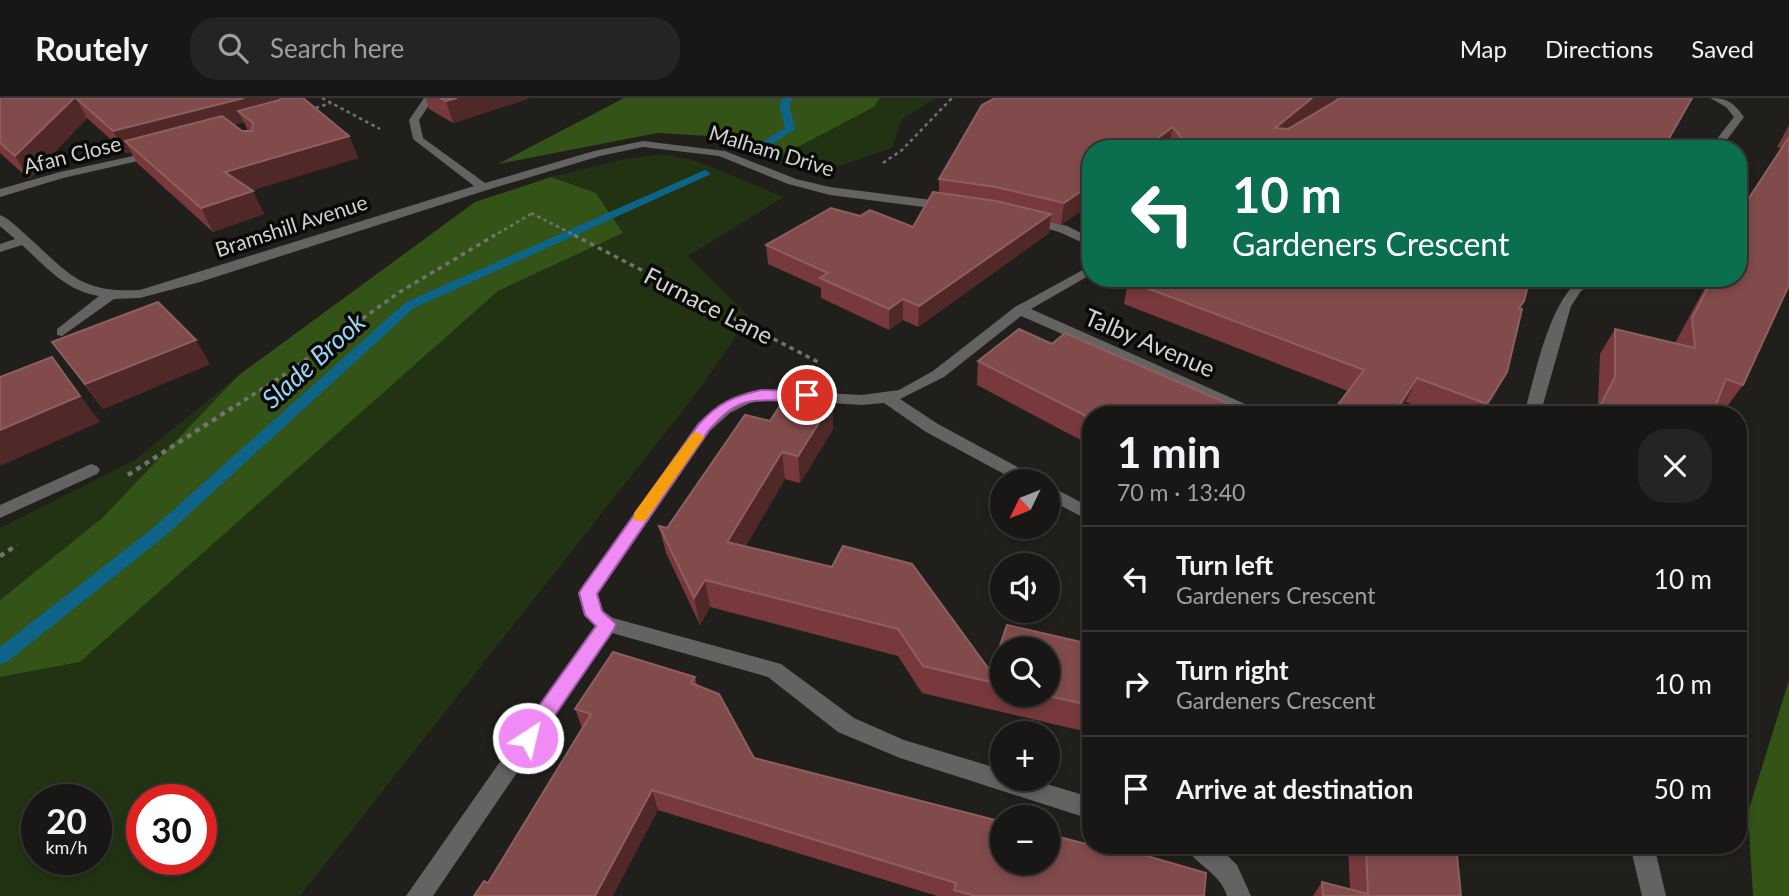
<!DOCTYPE html>
<meta charset="utf-8">
<style>
:root{--surface:#191715;--page:#262422;--text:#f1f3f6;--muted:#9f9fa0;--line:#373634}
body{margin:0;font-family:Lato,sans-serif;background:var(--page);color:var(--text);height:100vh;display:flex;flex-direction:column;font-size:26px;white-space:nowrap}
*{box-sizing:border-box;margin:0}
p{font-size:23px;color:var(--muted)}
.icon{flex:none;width:38px;height:38px;fill:none;stroke:currentColor;stroke-width:2;stroke-linecap:round;stroke-linejoin:round}
.map{position:relative;flex:1;overflow:hidden}
.sheet{position:absolute;left:1082px;top:308px;width:665px;height:448px;display:flex;flex-direction:column;background:var(--surface);border-radius:28px;box-shadow:0 4px 10px #0003,0 0 0 2px var(--line)}
.sheet>*{flex:none}
.hud{position:absolute;left:1082px;top:42px;width:665px;height:147px;border-radius:28px;box-shadow:0 4px 10px #0003,0 0 0 2px var(--line);background:#0b6e4f;color:#fff;overflow:hidden}
.needle{width:46px;rotate:227deg}
.tools{position:absolute;left:990px;top:371px;display:grid;gap:14px}
.tools a{display:grid;place-items:center;width:70px;height:70px;border-radius:50%;background:var(--surface);box-shadow:0 4px 10px #0003,0 0 0 2px var(--line);font-size:35px}
.speed{position:absolute;left:21px;top:686px;display:flex;gap:14px;font-size:35px;font-weight:700;text-align:center}
.speed>*{display:grid;place-content:center;width:91px;height:91px;border-radius:50%;background:var(--surface);box-shadow:0 4px 10px #0003,0 0 0 2px var(--line);line-height:1}
.speed small{font-size:18px;font-weight:400}
.speed .limit{border:10px solid #d22;background:#fff;color:#111}
.pin{position:absolute;display:grid;place-items:center;width:60px;height:60px;color:#fff;margin:-30px;border:4px solid #fff;border-radius:50%;box-shadow:0 2px 7px #0007}
.me{position:absolute;width:77px;margin:-38px;rotate:35deg;stroke-linejoin:round;filter:drop-shadow(0 0 5px #0008)}
.turn{display:flex;align-items:center;gap:24px;height:147px;padding:0 35px;font-size:32px}
.turn .icon{width:91px;height:91px;stroke-width:2.5}
.turn b{display:block;font-size:49px;line-height:60px}
.round{display:grid;place-items:center;flex:none;width:74px;height:74px;border-radius:28px;background:var(--page)}
.headline{display:flex;align-items:center;justify-content:space-between;height:119px;padding:0 35px}
h1{font-size:42px;font-weight:700;line-height:52px}
ul{padding:0;list-style:none}
li{display:flex;align-items:center;gap:21px;height:105px;padding:0 35px;border-top:2px solid var(--line)}
li div{flex:1}
li b{display:block;font-size:26px}
li em{font-style:normal}
header{display:flex;align-items:center;gap:42px;box-sizing:border-box;height:98px;padding:0 35px;background:var(--surface);border-bottom:2px solid var(--line)}
header strong{font-size:33px}
nav{display:flex;gap:38px;margin-inline-start:auto;font-size:24px}
.search{width:490px;height:63px;background:var(--page);display:flex;align-items:center;gap:18px;box-sizing:border-box;padding:0 24px;border-radius:28px;color:var(--muted);font-size:26px}
.map>svg:first-child{display:block}
.green{fill:#213313;fill-rule:evenodd}
.forest{fill:#335317}
.lines{fill:none;stroke-linecap:round;stroke-linejoin:round}
.stream{fill:#0d6488;fill-rule:evenodd}
.path-far2{stroke:#737270;stroke-width:2.5;stroke-dasharray:3.5 3.5;stroke-linecap:butt}
.path-far1{stroke:#737270;stroke-width:3.5;stroke-dasharray:4.5 4.5;stroke-linecap:butt}
.path{stroke:#737270;stroke-width:4.5;stroke-dasharray:5 5;stroke-linecap:butt}
.minor{fill:#646362;fill-rule:evenodd}
.wall{fill:#77393b;fill-rule:evenodd}
.shaded-wall{fill:#502828}
.building{fill:#814a4b;stroke:#8d5f60;stroke-width:2}
.route{fill:#f08bf6;stroke:#9c5aa0;stroke-width:2}
.slow{fill:#f59e0b}
.labels{text-anchor:middle;dominant-baseline:central;stroke-width:7;stroke-linejoin:round;paint-order:stroke}
.far-street-label{font-size:21px;fill:#d2d1d0;stroke:#090908}
.street-label{font-size:24px;fill:#d2d1d0;stroke:#090908}
.water-label{font-size:26px;font-style:italic;fill:#99d3f3;stroke:#090908}
</style>
<header>
<strong>Routely</strong>
<div class="search"><svg class="icon" aria-label="search" viewBox="0 0 24 24"><circle cx="10" cy="10" r="6"/><path d="M15 15l6 6"/></svg>Search here</div>
<nav><a>Map</a><a>Directions</a><a>Saved</a></nav>
</header>
<div class="map">
<svg width="1789" height="798" viewBox="0 0 1789 798">
<rect width="100%" height="100%" fill="#211f1c"/>
<!-- green -->
<g class="green">
<path d="M880,0H936L902,21L892,50L813,77L773,62L874,9Z"/>
<path d="M663,56L697,63L784,99L688,158L749,219L702,288L300,798H0V579L80,564L498,193L623,135L596,95L551,79L625,61ZM37,702H96V761H37ZM142,702H201V761H142Z"/>
<path d="M239,277L101,421L0,502V430L135,362Z"/>
</g>
<!-- forest -->
<g class="forest">
<path d="M624,0H880L874,9L773,62L708,38L658,35L498,66Z"/>
<path d="M551,79L596,95L623,135L498,193L80,564L0,579V502L101,421L239,277L475,104Z"/>
<path d="M1789,582V798H1753L1748,714Z"/>
</g>
<g class="lines">
<!-- stream -->
<g class="stream">
<path d="M783,0H793L789,6L795,31L760,54H752V50L785,30L779,6Z"/>
<path d="M705,72L710,75L709,77L414,210L165,438L7,564L0,566V549L153,430L406,204Z"/>
</g>
<!-- path-far2 -->
<g class="path-far2">
<path d="M322,0L380,31"/>
<path d="M309,12L331,5"/>
<path d="M883,65L902,52L952,0"/>
<path d="M531,115L578,139"/>
<path d="M492,139L531,116"/>
</g>
<!-- path-far1 -->
<g class="path-far1">
<path d="M574,137L818,264"/>
<path d="M229,312L290,273L398,195L495,137"/>
</g>
<!-- path -->
<g class="path">
<path d="M128,377L232,310"/>
<path d="M0,458L17,447"/>
</g>
<!-- minor -->
<g class="minor">
<path d="M424,0H434L419,22L423,40L485,85L594,53L643,43L725,53L796,81L830,89L947,104L953,108L947,112L830,97L788,86L719,58L643,49L600,58L487,92L200,184L140,200L114,201L62,238L57,237V231L99,198C66,193 46,169 22,147L0,154V146L15,141L0,128V117C10,121 18,130 26,137C69,175 78,195 140,192L474,88L413,41L409,22Z"/>
<path d="M1710,0C1728,0 1734,5 1744,19L1720,51H1709L1734,19L1726,9Z"/>
<path d="M156,53L160,54V58L63,80L0,99V91L60,74Z"/>
<path d="M1027,117L1067,128L1090,139V148L1059,134L1023,124L1021,121Z"/>
<path d="M1090,168V177L1031,211L1270,317H1248L1021,218L944,279L900,301L938,326L1036,379L1038,383H1017L926,334L884,305L862,307L768,301L750,305L730,315L710,333L598,496L603,513L613,520L781,566L854,620L904,642L1003,672V681H1030L1090,699V721L900,660L838,634L768,579L612,535L433,798H406L595,528L584,517L578,495L698,325L719,308L740,298L768,292L862,297L899,292L933,273L1015,209Z"/>
<path d="M1583,180H1600L1581,193L1571,208L1540,317H1524C1535,279 1549,200 1583,180Z"/>
<path d="M91,366L97,368L100,372L97,376L0,420V407Z"/>
<path d="M1048,387L1090,409V423L1048,401Z"/>
<path d="M1185,747L1219,749L1237,767L1251,798H1227C1220,774 1194,767 1185,747Z"/>
<path d="M1630,747H1654L1666,798H1642Z"/>
</g>
</g>
<!-- wall -->
<g class="wall">
<path d="M0,0H303L349,38L358,60L252,92L264,116L213,134L137,65L131,54L126,55L87,20L29,81L0,55ZM244,24L248,33H242L234,27Z"/>
<path d="M426,0H530L453,25L429,11Z"/>
<path d="M995,0H1692L1663,51L1169,50L1061,127L1050,124L1049,135L918,229L903,222L889,232L821,200V190L768,166L766,147L860,118L913,129L939,94V81Z"/>
<path d="M1789,27V187L1743,287L1723,314L1714,310L1712,317H1592L1598,305L1600,256L1615,231L1675,245L1707,186L1699,184L1701,180H1738V117L1781,50L1777,49Z"/>
<path d="M1128,183L1520,211L1507,274L1482,317H1439L1406,304L1348,293L1124,206Z"/>
<path d="M52,244L210,266L103,311Z"/>
<path d="M1052,246L1254,317H1090V347L977,287L978,263Z"/>
<path d="M789,294L832,304L833,331L800,385L785,381L745,449L832,469L843,448L912,466L991,574L1007,527L1090,546V647L1080,644L1083,633L922,595L898,558L710,509L700,527L666,455L659,428L667,430L745,317L770,323ZM1003,551H1048V597H1003Z"/>
<path d="M695,579L697,587L754,660L1204,798H937L658,712L582,630L575,611Z"/>
<path d="M1348,747H1456L1461,798H1313L1322,784L1350,791Z"/>
</g>
<!-- shaded-wall -->
<g class="shaded-wall">
<path d="M74,0H76L87,20L29,81L15,58Z"/>
<path d="M244,0H279L284,13H238L244,24L136,53L125,43L131,54L126,55L113,33Z"/>
<path d="M457,0H530L453,25L446,3Z"/>
<path d="M1312,0H1336L1335,5L1269,51L1275,30Z"/>
<path d="M1173,29L1168,51H1142Z"/>
<path d="M349,38L358,60L237,97L225,74Z"/>
<path d="M1090,87V106L1061,127L1064,105Z"/>
<path d="M253,93L264,116L213,134L201,110Z"/>
<path d="M1051,116L1049,135L918,229L919,208Z"/>
<path d="M903,201V222L889,232V211Z"/>
<path d="M196,242L210,266L103,311L85,286Z"/>
<path d="M52,259L100,324L0,368V332Z"/>
<path d="M1507,274L1494,298L1482,317H1481Z"/>
<path d="M1417,280L1406,304L1398,317H1393Z"/>
<path d="M832,304L833,331L800,385L798,358Z"/>
<path d="M782,354L785,381L732,472L727,444Z"/>
<path d="M705,482L710,509L700,527L694,500Z"/>
<path d="M652,692L658,712L613,798H595Z"/>
</g>
<!-- building -->
<g class="building">
<path d="M0,0H74L15,58L0,45Z"/>
<path d="M76,0H244L113,33Z"/>
<path d="M281,0H303L349,38L225,74L253,93L201,110L125,43L222,18L242,33H252L253,25L238,13L280,2Z"/>
<path d="M440,0H457L446,3Z"/>
<path d="M995,0H1312L1275,30L1288,31L1341,0H1692L1663,51H1190L1173,29L1142,51H1090V87L1064,105L996,89L939,81L982,7Z"/>
<path d="M1789,39V187L1743,287L1726,281L1712,317H1610L1598,312L1615,279V231L1695,250L1692,220L1713,180H1738V119L1745,106Z"/>
<path d="M933,94L996,103L1051,116L919,208L903,201L889,211L820,180L828,175L766,147L831,110L860,118L870,112L913,129Z"/>
<path d="M1132,180H1530L1524,203L1519,210L1522,211L1507,274L1487,306L1417,280L1393,317H1330L1364,272L1128,183Z"/>
<path d="M158,204L196,242L85,286L52,244Z"/>
<path d="M1019,231L1052,246L1065,235L1254,317H1115L1111,315L1108,317H1090V320L978,263Z"/>
<path d="M52,259L80,298L0,332V279Z"/>
<path d="M789,294L832,304L798,358L782,354L727,444L832,469L843,448L912,466L991,574L1007,527L1090,546V619L1087,618L1089,607L1044,597H1048V551H1003V587L923,568L898,531L705,482L694,500L659,428L667,430L745,317L770,323Z"/>
<path d="M613,554L695,579L691,585L719,596L754,660L1003,724V765H1048V736L1090,747H1109L1206,775L1204,798H976L954,792L956,785L652,692L595,798H474L484,783L488,785L591,616L575,611Z"/>
<path d="M1366,747H1456L1461,798H1323L1322,784L1368,796Z"/>
</g>
<!-- route -->
<path class="route" d="M761,292L807,293L814,297C803,308 762,298 744,305C729,310 719,321 709,332L597,496L602,513L616,526L614,531L535,646L528,648L521,646L518,640L521,633L596,528L585,517L579,495L582,490L699,326C718,305 734,298 761,292Z"/>
<!-- slow -->
<path class="slow" d="M697,334L704,339L645,423H634V415L692,336Z"/>
<g class="labels">
<!-- far-street labels -->
<g class="far-street-label">
<text transform="translate(772 52) rotate(17)">Malham Drive</text>
<text transform="translate(72 56) rotate(-14)">Afan Close</text>
<text transform="translate(291 127) rotate(-18)">Bramshill Avenue</text>
</g>
<!-- street labels -->
<g class="street-label">
<text transform="translate(709 207) rotate(27)">Furnace Lane</text>
<text transform="translate(1150 244) rotate(23)">Talby Avenue</text>
</g>
<!-- water labels -->
<g class="water-label">
<text transform="translate(313 262) rotate(-42)">Slade Brook</text>
</g>
</g>
</svg>
<div class="tools">
<a><svg class="needle" viewBox="-14 -14 28 28"><path d="M0-13l5 13h-10z" fill="#e53935"/><path d="M0 13l5-13h-10z" fill="#9f9fa0"/></svg></a>
<a><svg class="icon" aria-label="sound" viewBox="0 0 24 24"><path d="M4 9h4l5-4v14l-5-4H4zM17 9q2 3 0 6"/></svg></a>
<a><svg class="icon" aria-label="search" viewBox="0 0 24 24"><circle cx="10" cy="10" r="6"/><path d="M15 15l6 6"/></svg></a>
<a>+</a>
<a>−</a>
</div>
<div class="speed"><div>20<small>km/h</small></div><div class="limit">30</div></div>
<div class="pin" style="left:807px;top:297px;background:#d93025"><svg class="icon" aria-label="arrive" viewBox="0 0 24 24"><path d="M6 21V4h12l-3 4 3 4H6"/></svg></div>
<svg class="me" style="left:528px;top:640px" viewBox="-20 -20 40 40"><circle r="17" fill="#f08bf6" stroke="#fff" stroke-width="3"/><path d="M0-11L8 9 0 5-8 9z" fill="#fff"/></svg>
<div class="hud">
<div class="turn"><svg class="icon" aria-label="left" viewBox="0 0 24 24"><path d="M17 20v-9H6M10 6l-5 5 5 5"/></svg><div><b>10 m</b>Gardeners Crescent</div></div>
</div>
<section class="sheet">
<div class="headline"><div><h1>1 min</h1><p>70 m · 13:40</p></div><a class="round"><svg class="icon" aria-label="close" viewBox="0 0 24 24"><path d="M6 6l12 12M18 6L6 18"/></svg></a></div>
<ul>
<li><svg class="icon" aria-label="left" viewBox="0 0 24 24"><path d="M17 20v-9H6M10 6l-5 5 5 5"/></svg><div><b>Turn left</b><p>Gardeners Crescent</p></div><em>10 m</em></li>
<li><svg class="icon" aria-label="right" viewBox="0 0 24 24"><path d="M7 20v-9h11M14 6l5 5-5 5"/></svg><div><b>Turn right</b><p>Gardeners Crescent</p></div><em>10 m</em></li>
<li><svg class="icon" aria-label="arrive" viewBox="0 0 24 24"><path d="M6 21V4h12l-3 4 3 4H6"/></svg><div><b>Arrive at destination</b></div><em>50 m</em></li>
</ul>
</section>
</div>
